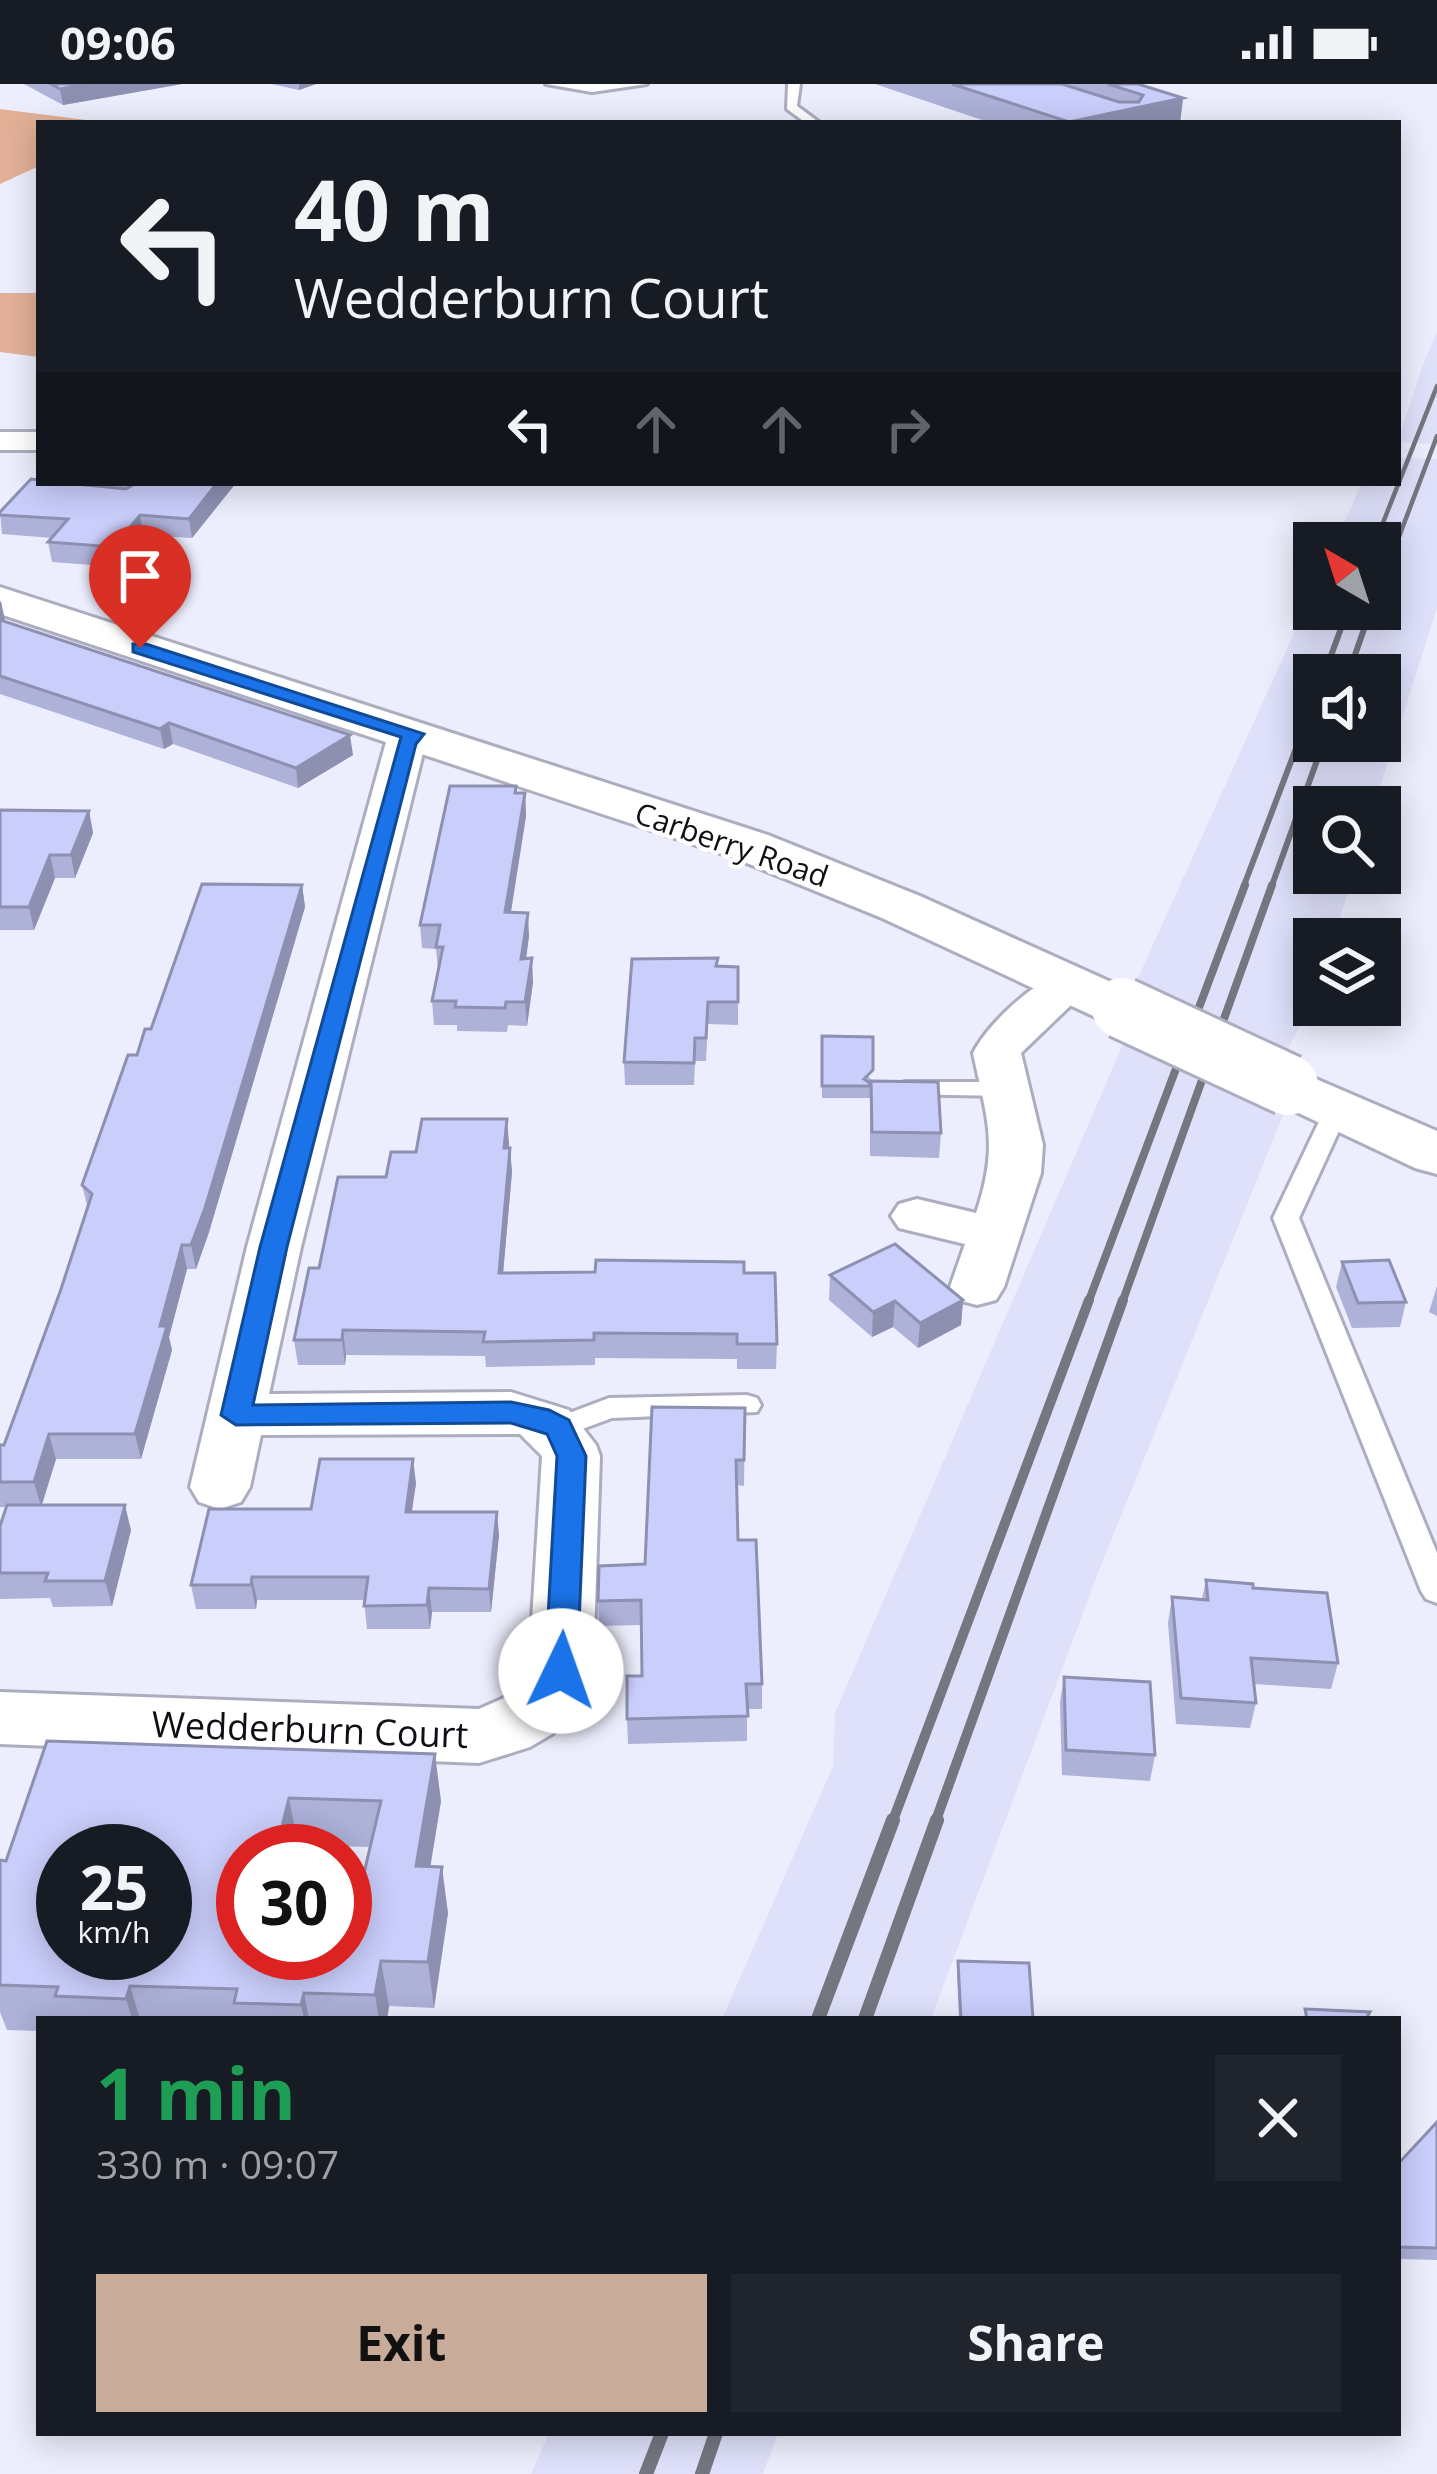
<!DOCTYPE html>
<meta charset="utf-8">
<style>
:root{--surface:#171b24;--page:#20242c;--text:#f1f3f6;--muted:#9ea1a6;--accent:#c9ab9a}
body{margin:0;font-family:"Open Sans",sans-serif;background:var(--page);color:var(--text);height:100vh;display:flex;flex-direction:column;font-size:45px;white-space:nowrap}
*{box-sizing:border-box;margin:0}
p{font-size:39px;color:var(--muted)}
.icon{flex:none;width:66px;height:66px;fill:none;stroke:currentColor;stroke-width:2;stroke-linecap:round;stroke-linejoin:round}
.map{position:relative;flex:1;overflow:hidden}
.panel{position:absolute;left:36px;top:1932px;width:1365px;height:420px;display:flex;flex-direction:column;background:var(--surface);border-radius:0px;box-shadow:0 6px 30px #0003}
.panel>*{flex:none}
.top-card{position:absolute;left:36px;top:36px;width:1365px;height:366px;border-radius:0px;box-shadow:0 6px 30px #0003;background:#171b24;color:var(--text);overflow:hidden}
.needle{width:78px;rotate:321deg}
.controls{position:absolute;left:1293px;top:438px;display:grid;gap:24px}
.controls a{display:grid;place-items:center;width:108px;height:108px;border-radius:0px;background:var(--surface);box-shadow:0 6px 30px #0003;font-size:60px}
.speed{position:absolute;left:36px;top:1740px;display:flex;gap:24px;font-size:60px;font-weight:700;text-align:center}
.speed>*{display:grid;place-content:center;width:156px;height:156px;border-radius:50%;background:var(--surface);box-shadow:0 6px 30px #0003;line-height:1}
.speed small{font-size:30px;font-weight:400}
.speed .limit{border:18px solid #d22;background:#fff;color:#111}
.pin{position:absolute;display:grid;place-items:center;width:102px;height:102px;color:#fff;margin:-123px -51px;border-radius:50% 50% 50% 0;rotate:-45deg;box-shadow:0 0 12px #0007}
.pin .icon{rotate:45deg}
.me{position:absolute;width:132px;margin:-66px;rotate:3deg;stroke-linejoin:round;filter:drop-shadow(0 0 9px #0008)}
.turn{display:flex;align-items:center;gap:42px;height:252px;padding:0 60px;font-size:54px}
.turn .icon{width:156px;height:156px;stroke-width:2.5}
.turn b{display:block;font-size:84px;line-height:102px}
.lanes{display:flex;align-items:center;height:114px;padding:0 60px;background:#0003;justify-content:center;gap:60px;direction:ltr}
.lanes .off{opacity:.35}
.round{display:grid;place-items:center;flex:none;width:126px;height:126px;border-radius:0px;background:var(--page)}
.headline{display:flex;align-items:center;justify-content:space-between;height:204px;padding:0 60px}
h1{font-size:72px;font-weight:700;line-height:90px;color:#1e9e55}
.primary-button{display:flex;gap:24px;margin-top:auto;padding:24px 60px}
.primary-button a{flex:1;height:138px;border-radius:0px;background:var(--accent);color:#111;font-size:48px;font-weight:700;line-height:138px;text-align:center}
.primary-button a+a{background:var(--page);color:var(--text)}
.status{display:flex;justify-content:space-between;align-items:center;height:84px;padding:0 60px;background:var(--surface);direction:ltr}
.status svg{height:33px;fill:currentColor}
.map>svg:first-child{display:block}
.built{fill:#dfe1fb;fill-rule:evenodd}
.green{fill:#e2b097}
.lines{fill:none;stroke-linecap:round;stroke-linejoin:round}
.service-casing{stroke:#acadbf;stroke-width:6}
.minor-casing{stroke:#acadbf;stroke-width:6}
.primary-casing{stroke:#acadbf;stroke-width:6}
.service{fill:#fff;fill-rule:evenodd}
.minor{fill:#fff;fill-rule:evenodd}
.primary{fill:#fff;fill-rule:evenodd}
.rail-far4{stroke:#757680;stroke-width:4.5}
.rail-far3{stroke:#757680;stroke-width:6}
.rail-far2{stroke:#757680;stroke-width:8}
.rail-far1{stroke:#757680;stroke-width:10}
.rail{stroke:#757680;stroke-width:14}
.primary-bridge-casing{stroke:#acadbf;stroke-width:66;stroke-linecap:butt}
.primary-bridge{stroke:#fff;stroke-width:60}
.wall{fill:#aeb1d8;fill-rule:evenodd}
.shaded-wall{fill:#8d90b0}
.building{fill:#cacefb;stroke:#8d90b0;stroke-width:3;fill-rule:evenodd}
.route{fill:#1a73e8;stroke:#114b97;stroke-width:3}
.labels{text-anchor:middle;dominant-baseline:central;stroke-width:9;stroke-linejoin:round;paint-order:stroke}
.far-street-label{font-size:30px;fill:#0e0e14;stroke:#fff}
.street-label{font-size:36px;fill:#0e0e14;stroke:#fff}
</style>
<div class="status"><b>09:06</b><svg viewBox="0 0 49 12"><path d="M0 12V9h3v3zM5 12V6h3v6zM10 12V3h3v9zM15 12V0h3v12zM26 1h20v11H26zM47 4h2v5h-2z"/></svg></div>
<div class="map">
<svg width="1437" height="2390" viewBox="0 0 1437 2390">
<rect width="100%" height="100%" fill="#edeefd"/>
<!-- built -->
<g class="built">
<path d="M1437,248V360L1398,358L1424,277Z"/>
<path d="M1398,374L1437,375V524L1374,723H1314V789H1354L1333,855H1314V915L1281,978L1132,907L1314,505V525H1380V459H1335L1362,399H1398ZM1314,591H1380V657H1314Z"/>
<path d="M1126,953L1286,1024L1098,1489L931,1935H722L833,1682L835,1629Z"/>
<path d="M549,2349H778L763,2390H531Z"/>
</g>
<!-- green -->
<g class="green">
<path d="M0,25L110,39H39V82L0,100Z"/>
<path d="M0,209H39V273L0,268Z"/>
</g>
<g class="lines">
<!-- service casing -->
<g class="service-casing">
<g id="service">
<path d="M546,0H647L592,8Z"/>
<path d="M788,0H800L797,22L820,39H806L787,25Z"/>
<path d="M906,998H1004L1016,1005L1004,1012L897,1010L894,1005L897,1000Z"/>
<path d="M1337,1018L1349,1025L1299,1134L1437,1469V1519L1426,1515L1421,1507L1273,1134L1325,1025Z"/>
<path d="M747,1311L757,1314L761,1321L757,1328L612,1334L558,1354L548,1351L544,1344L548,1337L609,1314Z"/>
</g>
</g>
<!-- minor casing -->
<g class="minor-casing">
<g id="minor">
<rect x="0" y="348" width="39" height="18"/>
<path d="M414,638L428,642L434,650L425,661L301,1163L269,1310L511,1308L569,1326L596,1361L600,1372L593,1587L570,1631L552,1650L530,1663L479,1679L0,1660V1608L479,1625L506,1613L529,1586L542,1372L520,1350L261,1351L250,1403L241,1418L220,1425L199,1418L190,1403L247,1163L386,658L400,642Z"/>
<path d="M1071,885L1087,889L1094,899L1021,969L1043,1061L1041,1089L1004,1203L996,1216L977,1221L958,1216L950,1203L965,1160L899,1144L891,1132L899,1120L917,1115L976,1129C999,1061 987,1036 973,969C989,938 1037,894 1071,885Z"/>
</g>
</g>
<!-- primary casing -->
<g class="primary-casing">
<g id="primary">
<path d="M0,503L768,751L920,812L1142,912L1151,924L1142,936L1122,941L1102,936L882,834L732,773L0,530Z"/>
<path d="M1288,983L1437,1047V1090L1415,1084L1267,1014L1258,1001L1267,988Z"/>
</g>
</g>
<!-- service -->
<use href="#service" class="service"/>
<!-- minor -->
<use href="#minor" class="minor"/>
<!-- primary -->
<use href="#primary" class="primary"/>
<!-- rail-far4 -->
<g class="rail-far4">
<path d="M1375,459L1437,302"/>
<path d="M1391,474L1437,352"/>
</g>
<!-- rail-far3 -->
<g class="rail-far3">
<path d="M1380,502L1392,471"/>
<path d="M1324,591L1348,525"/>
<path d="M1348,591L1371,525"/>
<path d="M1243,804L1314,617"/>
<path d="M1271,804L1324,657"/>
</g>
<!-- rail-far2 -->
<g class="rail-far2">
<path d="M1088,1219L1245,801"/>
<path d="M1122,1219L1272,801"/>
</g>
<!-- rail-far1 -->
<g class="rail-far1">
<path d="M892,1739L1089,1216"/>
<path d="M935,1739L1123,1216"/>
</g>
<!-- rail -->
<g class="rail">
<path d="M818,1935L893,1736"/>
<path d="M865,1935L937,1736"/>
<path d="M646,2390L662,2349"/>
<path d="M702,2390L716,2349"/>
</g>
<!-- primary-bridge casing -->
<g class="primary-bridge-casing">
<path id="primary-bridge" d="M1122,924L1288,1001"/>
</g>
<!-- primary-bridge -->
<use href="#primary-bridge" class="primary-bridge"/>
</g>
<!-- wall -->
<g class="wall">
<path d="M24,0H182L63,21Z"/>
<path d="M271,0H316L299,6Z"/>
<path d="M875,0H1138L1183,14L1180,39H991Z"/>
<path d="M39,399H236L192,454L144,451L118,483L52,478L48,458L52,454L2,450L0,428Z"/>
<path d="M0,517L5,537H4L353,671L298,704L173,660L164,665L0,610Z"/>
<path d="M516,702V709H525L526,732L511,828L529,852L526,874L533,898L527,942L508,941L507,948L457,947V941H434L432,917L438,886L436,865L422,864L420,841Z"/>
<path d="M0,726L89,727L93,749L75,794H55L34,846H0Z"/>
<path d="M302,801L305,823L209,1148L196,1185H187L169,1253L172,1266L141,1375H56L42,1421L131,1446L112,1522L53,1523L50,1514L0,1515V1442L6,1423H0V1361H4L60,1208L88,1125L82,1101L151,945Z"/>
<path d="M718,882L738,883V941L708,940L706,977H695L694,1001H625L624,978Z"/>
<path d="M822,952L873,997L941,1049L939,1074L870,1072V1014H822Z"/>
<path d="M509,1059L512,1088L503,1189H744L777,1260L776,1285H737V1275L595,1274V1281L486,1283L485,1272L346,1271L345,1281H298L294,1256L319,1184L416,1068Z"/>
<path d="M1342,1178L1406,1218L1400,1243L1352,1244L1336,1203Z"/>
<path d="M830,1191L963,1216L961,1241L918,1264L893,1243L872,1253L829,1216Z"/>
<path d="M1437,1202V1232L1429,1228Z"/>
<path d="M745,1324L744,1402L736,1401L738,1456L762,1600V1625H747V1657L628,1660L627,1635L642,1592L641,1541L599,1542L598,1517L645,1480Z"/>
<path d="M416,1399L412,1428L499,1451L491,1528H432L430,1545H367L364,1516H257L256,1525H196L191,1501L311,1425Z"/>
<path d="M1206,1496L1253,1504L1338,1579L1331,1605L1254,1600L1256,1619L1250,1644L1176,1640L1168,1539L1172,1513L1202,1515Z"/>
<path d="M1064,1593L1155,1671L1150,1697L1062,1691L1060,1618Z"/>
<path d="M47,1657L441,1717L430,1782L448,1829L434,1924L389,1922L387,1935H39V1947L7,1946L0,1928V1776L6,1777ZM298,1761L370,1763L364,1789L243,1869V1767H296Z"/>
<path d="M958,1877L1033,1935H959L957,1890Z"/>
<path d="M1437,2038V2176L1398,2175V2080Z"/>
</g>
<!-- shaded-wall -->
<g class="shaded-wall">
<path d="M88,0H182L63,21L60,5Z"/>
<path d="M299,0H316L299,6Z"/>
<path d="M1183,14L1180,39H1069Z"/>
<path d="M217,399H236L192,454L189,435Z"/>
<path d="M140,431L144,451L118,483L114,463Z"/>
<path d="M1,517L5,537L0,539V518Z"/>
<path d="M169,639L173,660L164,665L160,645Z"/>
<path d="M350,651L353,671L298,704L296,684Z"/>
<path d="M525,709L526,732L507,852L505,828Z"/>
<path d="M89,727L93,749L75,794L71,771Z"/>
<path d="M50,771L55,794L34,846L29,823Z"/>
<path d="M302,801L305,823L209,1148L196,1185L191,1161Z"/>
<path d="M528,829L529,852L523,898L521,875Z"/>
<path d="M532,874L533,898L527,942L525,918Z"/>
<path d="M507,1035L509,1059L506,1088L504,1064Z"/>
<path d="M510,1064L512,1088L501,1213L499,1189Z"/>
<path d="M182,1161L187,1185L169,1253L172,1266L141,1375L135,1350L160,1242Z"/>
<path d="M963,1216L961,1241L918,1264L920,1239Z"/>
<path d="M895,1217L893,1243L872,1253L873,1228Z"/>
<path d="M343,1246L346,1271L345,1281L342,1256Z"/>
<path d="M49,1350L56,1375L41,1423L34,1398Z"/>
<path d="M413,1375L416,1399L408,1451L406,1428Z"/>
<path d="M125,1421L131,1446L112,1522L105,1497Z"/>
<path d="M497,1428L499,1451L491,1528L489,1505Z"/>
<path d="M252,1493L257,1516L256,1525L251,1501Z"/>
<path d="M429,1504L432,1528L430,1545L427,1521Z"/>
<path d="M435,1670L441,1717L423,1828L416,1782Z"/>
<path d="M289,1714L298,1761L296,1767H276Z"/>
<path d="M442,1783L448,1829L434,1924L428,1878Z"/>
<path d="M381,1877L389,1922L387,1935H379L375,1911Z"/>
<path d="M130,1902L140,1935H132L126,1915Z"/>
<path d="M304,1909L309,1935H304L301,1921Z"/>
</g>
<!-- building -->
<g class="building">
<path d="M51,0H88L60,5Z"/>
<path d="M952,0H1062L1119,18H1139L1143,11L1108,0H1138L1183,14L1069,38Z"/>
<path d="M31,395L39,396V399H66L126,405L136,399H217L189,435L140,431L114,463L48,458L68,435L0,431V428Z"/>
<path d="M0,536L350,651L296,684L169,639L160,645L0,592Z"/>
<path d="M450,702H516L515,709H525L505,828L528,829L521,875L532,874L525,918H506L505,924L455,923L456,917H432L443,863H436L440,841H420Z"/>
<path d="M0,726L89,727L71,771H50L29,823H0Z"/>
<path d="M202,800L302,801L205,1124L191,1161H182L160,1242H167L135,1350H49L34,1398H0V1361H4L60,1208L92,1110L82,1101L128,971H137L145,945H151Z"/>
<path d="M718,874L716,882L738,883V918H708L706,954H695L694,979L624,978L632,875Z"/>
<path d="M822,952L873,953V986L864,995L874,1002H822Z"/>
<path d="M871,997L938,998L941,1049L872,1048Z"/>
<path d="M422,1035H507L504,1064H510L499,1189L595,1188L596,1176L744,1178V1189H775L777,1260H737V1250L594,1249V1256L483,1258L485,1248L343,1246L342,1256H294L309,1184H319L338,1093H386L391,1068H416Z"/>
<path d="M895,1160L963,1216L920,1239L895,1217L873,1228L830,1191Z"/>
<path d="M1389,1176L1406,1218L1358,1219L1342,1178Z"/>
<path d="M652,1323L745,1324L744,1376H736L738,1456H756L762,1600H746L748,1632L627,1635V1592H642L641,1516L598,1517L599,1482L645,1480Z"/>
<path d="M320,1375H413L406,1428H497L489,1505L429,1504L427,1521L364,1522L368,1493H252L251,1501H191L209,1425H311Z"/>
<path d="M7,1421H125L105,1497H45L48,1489H0V1442Z"/>
<path d="M1206,1496L1253,1500V1504L1327,1509L1338,1579L1251,1574L1256,1619L1181,1614L1172,1513L1208,1516Z"/>
<path d="M1064,1593L1150,1598L1155,1671L1066,1666Z"/>
<path d="M47,1657L435,1670L416,1782L442,1783L428,1878L381,1877L375,1911L304,1909L301,1921L234,1919L237,1905L130,1902L126,1915L55,1912L58,1903L0,1901V1776L6,1777ZM289,1714L381,1717L364,1789L345,1788V1869H243V1767H276ZM63,1767H165V1869H63Z"/>
<path d="M958,1877L1029,1879L1033,1935H961Z"/>
<path d="M1305,1925L1370,1928L1366,1935H1307Z"/>
<path d="M1437,2038V2164L1398,2163V2080Z"/>
</g>
<!-- route -->
<path class="route" d="M133,560H146L424,650L416,660L287,1163L253,1321L511,1318L549,1326L569,1336L586,1372L577,1587L573,1596L561,1599L549,1596L545,1587L557,1372L547,1350L511,1339L236,1341L221,1331L260,1163L401,653L133,568Z"/>
<g class="labels">
<!-- far-street labels -->
<g class="far-street-label">
<text transform="translate(732 760) rotate(19)">Carberry Road</text>
</g>
<!-- street labels -->
<g class="street-label">
<text transform="translate(310 1645) rotate(2)">Wedderburn Court</text>
</g>
</g>
</svg>
<div class="controls">
<a><svg class="needle" viewBox="-14 -14 28 28"><path d="M0-13l5 13h-10z" fill="#e53935"/><path d="M0 13l5-13h-10z" fill="#9ea1a6"/></svg></a>
<a><svg class="icon" aria-label="sound" viewBox="0 0 24 24"><path d="M4 9h4l5-4v14l-5-4H4zM17 9q2 3 0 6"/></svg></a>
<a><svg class="icon" aria-label="search" viewBox="0 0 24 24"><circle cx="10" cy="10" r="6"/><path d="M15 15l6 6"/></svg></a>
<a><svg class="icon" aria-label="layers" viewBox="0 0 24 24"><path d="M12 4l9 5-9 5-9-5zM3 14l9 5 9-5"/></svg></a>
</div>
<div class="speed"><div>25<small>km/h</small></div><div class="limit">30</div></div>
<div class="pin" style="left:140px;top:564px;background:#d93025"><svg class="icon" aria-label="arrive" viewBox="0 0 24 24"><path d="M6 21V4h12l-3 4 3 4H6"/></svg></div>
<svg class="me" style="left:561px;top:1587px" viewBox="-20 -20 40 40"><circle r="19" fill="#fff"/><path d="M0-13L10 11 0 6-10 11z" fill="#1a73e8"/></svg>
<div class="top-card">
<div class="turn"><svg class="icon" aria-label="left" viewBox="0 0 24 24"><path d="M17 20v-9H6M10 6l-5 5 5 5"/></svg><div><b>40 m</b>Wedderburn Court</div></div>
<div class="lanes"><svg class="icon" aria-label="left" viewBox="0 0 24 24"><path d="M17 20v-9H6M10 6l-5 5 5 5"/></svg><svg class="icon off" aria-label="ahead" viewBox="0 0 24 24"><path d="M12 20V5M6 11l6-6 6 6"/></svg><svg class="icon off" aria-label="ahead" viewBox="0 0 24 24"><path d="M12 20V5M6 11l6-6 6 6"/></svg><svg class="icon off" aria-label="right" viewBox="0 0 24 24"><path d="M7 20v-9h11M14 6l5 5-5 5"/></svg></div>
</div>
<section class="panel">
<div class="headline"><div><h1>1 min</h1><p>330 m · 09:07</p></div><a class="round"><svg class="icon" aria-label="close" viewBox="0 0 24 24"><path d="M6 6l12 12M18 6L6 18"/></svg></a></div>
<div class="primary-button"><a>Exit</a><a>Share</a></div>
</section>
</div>
